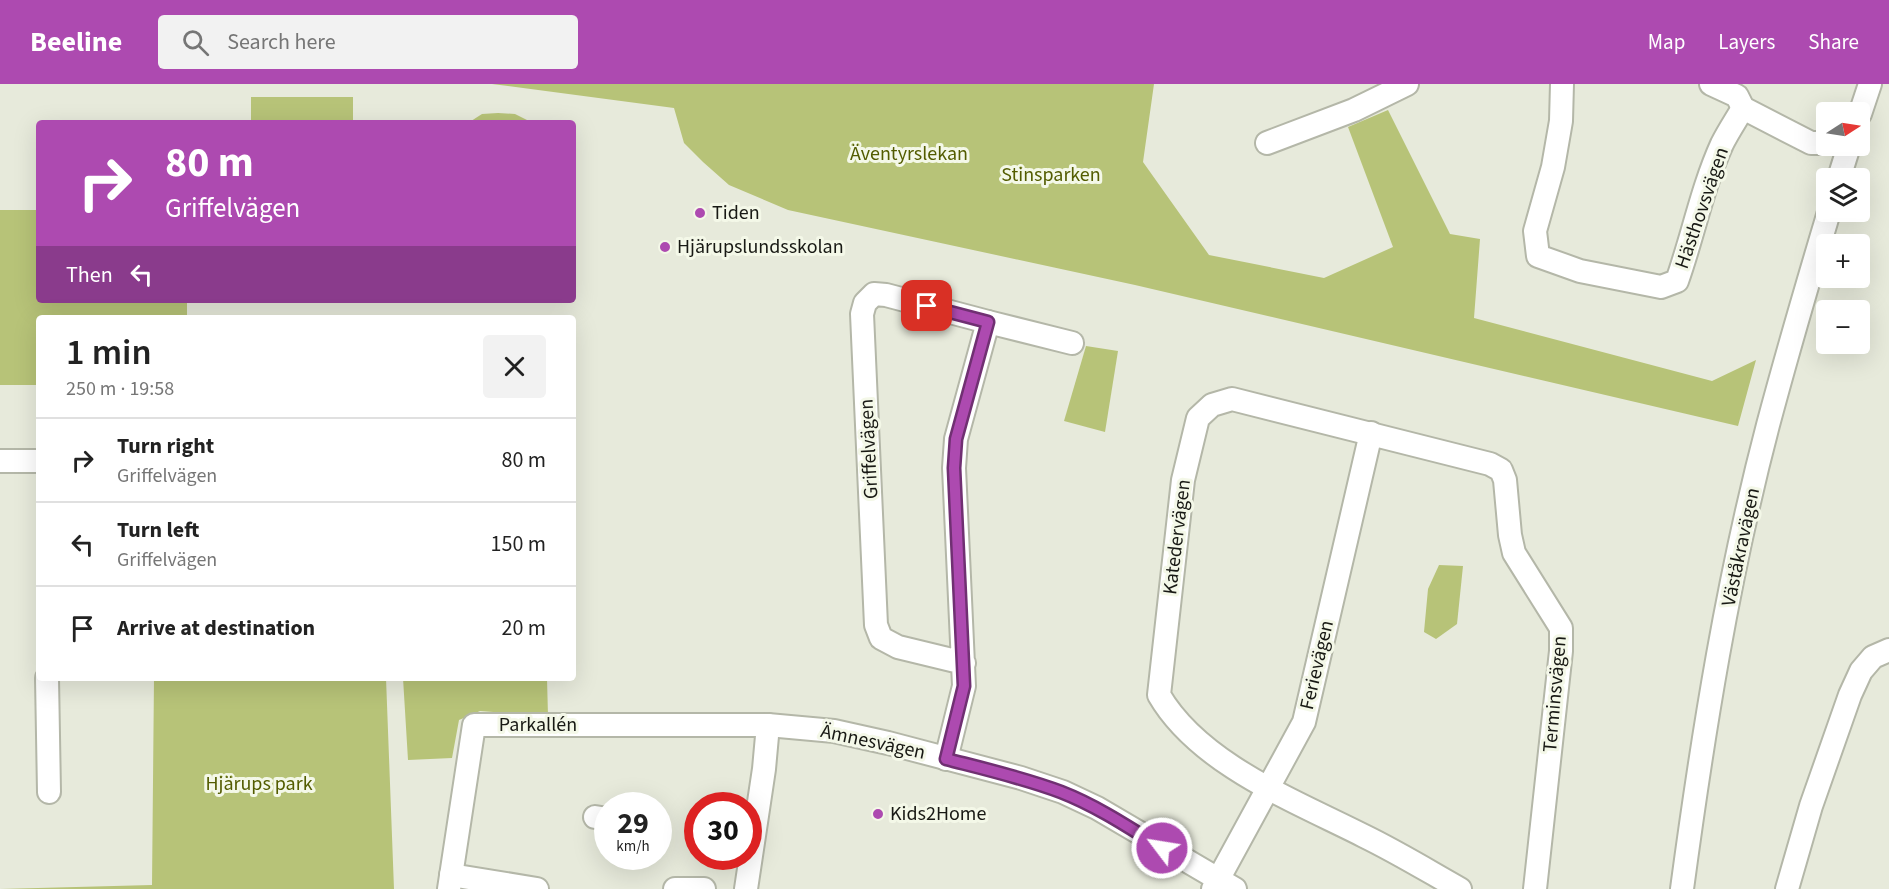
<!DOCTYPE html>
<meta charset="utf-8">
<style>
:root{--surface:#fff;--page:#f2f2f2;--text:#222;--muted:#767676;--line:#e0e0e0;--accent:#ad4ab0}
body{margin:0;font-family:"Source Sans 3",sans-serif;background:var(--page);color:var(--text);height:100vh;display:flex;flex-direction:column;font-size:22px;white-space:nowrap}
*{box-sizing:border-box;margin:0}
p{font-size:20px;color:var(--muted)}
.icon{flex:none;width:33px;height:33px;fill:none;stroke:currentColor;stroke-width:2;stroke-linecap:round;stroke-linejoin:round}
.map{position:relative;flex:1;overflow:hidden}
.sheet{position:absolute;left:36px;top:231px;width:540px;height:366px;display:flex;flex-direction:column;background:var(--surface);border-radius:6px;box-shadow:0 6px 24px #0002}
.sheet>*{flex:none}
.top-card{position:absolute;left:36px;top:36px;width:540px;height:183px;border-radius:6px;box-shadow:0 6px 24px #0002;background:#ad4ab0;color:#fff;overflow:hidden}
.needle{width:39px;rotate:78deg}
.buttons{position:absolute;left:1816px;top:18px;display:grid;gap:12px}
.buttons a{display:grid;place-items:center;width:54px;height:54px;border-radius:6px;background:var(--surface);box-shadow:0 6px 24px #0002;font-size:30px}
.speed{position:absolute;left:594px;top:708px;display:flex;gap:12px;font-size:30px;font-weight:700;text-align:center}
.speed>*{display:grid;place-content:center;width:78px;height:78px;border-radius:50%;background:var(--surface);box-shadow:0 6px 24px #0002;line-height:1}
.speed small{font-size:15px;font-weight:400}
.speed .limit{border:9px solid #d22;background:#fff;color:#111}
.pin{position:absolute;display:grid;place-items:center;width:51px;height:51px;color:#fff;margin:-26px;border-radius:12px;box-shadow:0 3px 9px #0006}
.me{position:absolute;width:66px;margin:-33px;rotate:301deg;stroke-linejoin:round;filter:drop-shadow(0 0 4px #0008)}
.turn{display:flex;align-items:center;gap:21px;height:126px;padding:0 30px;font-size:27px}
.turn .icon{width:78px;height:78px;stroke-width:2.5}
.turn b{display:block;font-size:42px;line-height:51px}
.then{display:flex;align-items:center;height:57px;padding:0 30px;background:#0003;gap:12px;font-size:22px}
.round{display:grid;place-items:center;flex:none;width:63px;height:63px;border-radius:6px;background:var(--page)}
.headline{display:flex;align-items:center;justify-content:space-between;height:102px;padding:0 30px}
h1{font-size:36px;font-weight:600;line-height:45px}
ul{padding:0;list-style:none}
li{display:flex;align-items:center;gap:18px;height:84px;padding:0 30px;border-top:2px solid var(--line)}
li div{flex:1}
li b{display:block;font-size:22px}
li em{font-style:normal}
header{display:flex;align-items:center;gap:36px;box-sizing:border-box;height:84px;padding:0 30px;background:var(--accent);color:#fff}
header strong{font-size:28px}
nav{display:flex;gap:33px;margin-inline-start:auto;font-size:21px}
.search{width:420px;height:54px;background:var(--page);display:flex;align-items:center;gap:15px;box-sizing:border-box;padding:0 21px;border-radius:6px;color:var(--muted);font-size:22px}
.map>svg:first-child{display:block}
.green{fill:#b7c378}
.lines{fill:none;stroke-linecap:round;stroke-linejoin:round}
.minor-casing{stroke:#b4b7a8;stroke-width:26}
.minor{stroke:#fff;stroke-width:22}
.route-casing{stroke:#703072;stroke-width:15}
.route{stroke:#ad4ab0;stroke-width:10}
.poi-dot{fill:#ad4ab0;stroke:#f4f8e8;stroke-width:2}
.labels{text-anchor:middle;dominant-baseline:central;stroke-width:6;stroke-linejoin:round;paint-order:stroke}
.park-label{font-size:20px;fill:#535c00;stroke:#f4f8e8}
.street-label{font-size:20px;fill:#181914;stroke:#f4f8e8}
.poi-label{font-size:20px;fill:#181914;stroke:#f4f8e8;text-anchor:start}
</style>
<header>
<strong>Beeline</strong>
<div class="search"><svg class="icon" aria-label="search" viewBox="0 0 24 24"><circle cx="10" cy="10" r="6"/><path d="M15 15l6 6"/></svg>Search here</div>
<nav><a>Map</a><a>Layers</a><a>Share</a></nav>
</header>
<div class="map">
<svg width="1889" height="805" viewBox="0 0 1889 805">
<rect width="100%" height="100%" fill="#e7eadb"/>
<!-- green -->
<g class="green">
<path d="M492,0H1154L1143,78L1209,171L1324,194L1393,163L1348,43L1388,26L1450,150L1480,155L1474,234L1712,297L1756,276L1738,342L1135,201L788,126L729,101L703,78L684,59L674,24Z"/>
<rect x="251" y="13" width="102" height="26"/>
<path d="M498,29L515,30L533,39H468L482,30Z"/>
<path d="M0,126H39V216H187V234H39V301H0Z"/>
<path d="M1086,262L1118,267L1105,348L1064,337Z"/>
<path d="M1439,481L1463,482L1457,540L1436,555L1424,548L1428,505Z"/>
<path d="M154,594H386L394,805H0L152,801Z"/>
<path d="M403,594H547L548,632L480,627L459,636L452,674L408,676Z"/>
</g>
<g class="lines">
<!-- minor casing -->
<g class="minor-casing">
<g id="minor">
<path d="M1562,0L1561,37L1553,83L1535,147L1538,172L1580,187L1661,203L1677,197C1693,152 1702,104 1722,60C1728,48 1736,36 1743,24"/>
<path d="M1711,0L1737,12L1743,24L1811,59H1827"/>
<path d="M1860,30L1870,0"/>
<path d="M1267,59L1354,26L1407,0"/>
<path d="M1839,94L1849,62"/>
<path d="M988,238L1072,259"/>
<path d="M0,377H39"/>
<path d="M47,594L49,708"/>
<path d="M946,675L964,602L954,384L956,355L988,238L886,211L874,210L865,219L862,230L876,541L881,554L898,563L964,579"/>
<path d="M595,733L608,735"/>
<path d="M451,791L537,805"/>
<path d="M449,805L474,641H768L834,647L888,659L1021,694L1063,708L1097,724L1235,805"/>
<path d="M675,805H704"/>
<path d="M746,805L764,685L768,641"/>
<path d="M1213,805L1304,638L1371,349"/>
<path d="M1460,805C1428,787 1397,768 1364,752C1295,717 1199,680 1159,611L1183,396L1198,334L1212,321L1232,315L1490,380L1501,386L1505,396L1510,451L1514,469L1561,544V567L1535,805"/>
<path d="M1682,805C1703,649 1728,493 1768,341C1787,270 1808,198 1829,128"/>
<path d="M1787,805L1811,722L1850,611L1861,587L1873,573L1889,566"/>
</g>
</g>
<!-- minor -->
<use href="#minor" class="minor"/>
</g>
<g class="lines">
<!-- route casing -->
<g class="route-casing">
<path id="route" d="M927,222L988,238L956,355L954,384L964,602L946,675C985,685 1024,694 1061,708C1097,722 1130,744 1162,764"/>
</g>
<!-- route -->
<use href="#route" class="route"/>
</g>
<!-- markers -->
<g class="poi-dot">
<circle cx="700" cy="129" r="6"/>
<circle cx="665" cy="163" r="6"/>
<circle cx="878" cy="730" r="6"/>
</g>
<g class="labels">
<!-- park labels -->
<g class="park-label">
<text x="909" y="70">Äventyrslekan</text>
<text x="1051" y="91">Stinsparken</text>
<text x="259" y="700">Hjärups park</text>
</g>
<!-- street labels -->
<g class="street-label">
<text transform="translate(1702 124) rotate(-71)">Hästhovsvägen</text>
<text transform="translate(869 365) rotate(-93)">Griffelvägen</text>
<text transform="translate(1177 453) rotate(-83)">Katedervägen</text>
<text transform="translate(1741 463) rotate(-78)">Väståkravägen</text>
<text transform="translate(1317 581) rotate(-77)">Ferievägen</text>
<text transform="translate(1555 610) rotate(-85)">Terminsvägen</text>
<text x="538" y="641">Parkallén</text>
<text transform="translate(873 658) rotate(12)">Ämnesvägen</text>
</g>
<!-- poi labels -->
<g class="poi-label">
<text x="712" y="129">Tiden</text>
<text x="677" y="163">Hjärupslundsskolan</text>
<text x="890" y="730">Kids2Home</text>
</g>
</g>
</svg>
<div class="buttons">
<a><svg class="needle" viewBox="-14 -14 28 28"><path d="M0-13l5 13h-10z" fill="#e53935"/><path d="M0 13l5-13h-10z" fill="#767676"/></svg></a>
<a><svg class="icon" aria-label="layers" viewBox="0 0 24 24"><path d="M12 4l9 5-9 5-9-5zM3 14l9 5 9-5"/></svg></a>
<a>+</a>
<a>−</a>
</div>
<div class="speed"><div>29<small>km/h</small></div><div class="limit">30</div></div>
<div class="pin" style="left:927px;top:222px;background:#d93025"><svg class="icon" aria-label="arrive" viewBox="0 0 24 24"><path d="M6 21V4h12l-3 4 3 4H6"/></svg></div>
<svg class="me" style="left:1162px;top:764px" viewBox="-20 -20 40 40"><circle r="17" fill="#ad4ab0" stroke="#fff" stroke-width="3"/><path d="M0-11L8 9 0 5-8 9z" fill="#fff"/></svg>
<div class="top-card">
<div class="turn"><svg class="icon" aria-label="right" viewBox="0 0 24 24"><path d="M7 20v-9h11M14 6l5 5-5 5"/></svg><div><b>80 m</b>Griffelvägen</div></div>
<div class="then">Then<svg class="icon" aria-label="left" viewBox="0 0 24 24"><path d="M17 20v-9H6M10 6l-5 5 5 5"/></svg></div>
</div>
<section class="sheet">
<div class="headline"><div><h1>1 min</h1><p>250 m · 19:58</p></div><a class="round"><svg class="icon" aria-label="close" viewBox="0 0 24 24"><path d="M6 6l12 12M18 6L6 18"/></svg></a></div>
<ul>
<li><svg class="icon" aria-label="right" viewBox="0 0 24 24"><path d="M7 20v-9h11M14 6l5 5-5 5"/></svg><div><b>Turn right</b><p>Griffelvägen</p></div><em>80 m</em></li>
<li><svg class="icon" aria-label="left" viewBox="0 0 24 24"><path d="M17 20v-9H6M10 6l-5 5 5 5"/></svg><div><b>Turn left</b><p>Griffelvägen</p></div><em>150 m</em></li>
<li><svg class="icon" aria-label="arrive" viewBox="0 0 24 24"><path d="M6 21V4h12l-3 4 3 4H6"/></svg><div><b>Arrive at destination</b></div><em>20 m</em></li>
</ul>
</section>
</div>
